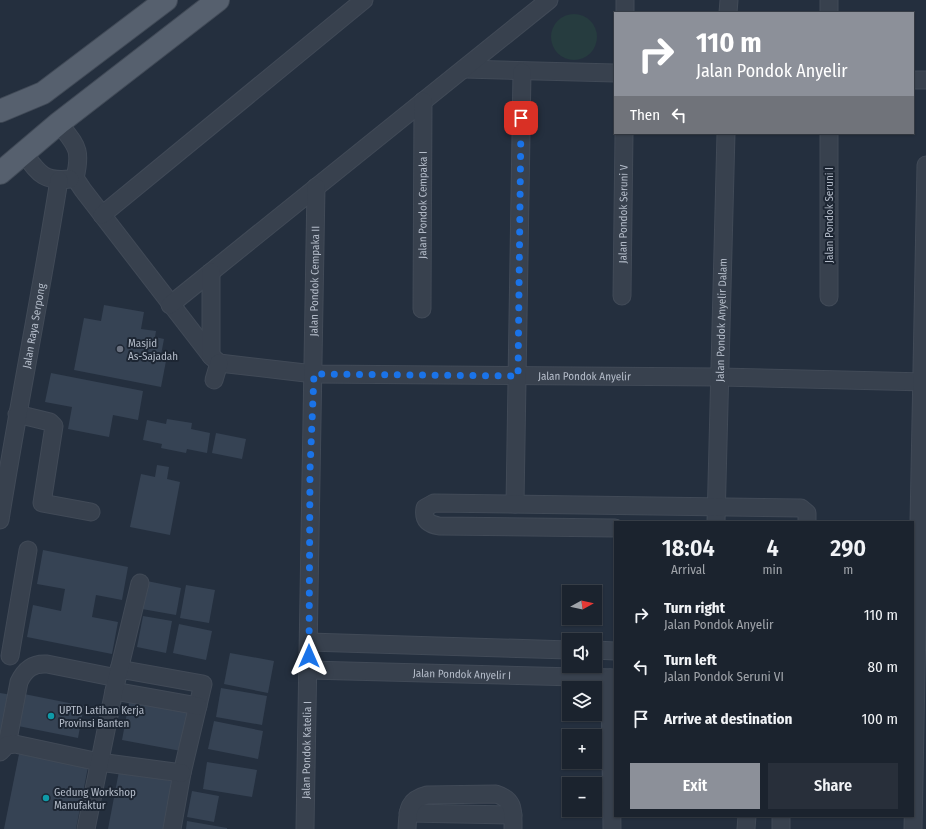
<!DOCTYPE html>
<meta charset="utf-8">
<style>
:root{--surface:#1b232e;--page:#282f3a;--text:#f1f3f6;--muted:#a0a4aa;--line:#39404a;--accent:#8c9099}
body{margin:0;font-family:"Fira Sans Condensed",sans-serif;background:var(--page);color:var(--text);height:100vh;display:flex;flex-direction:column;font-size:15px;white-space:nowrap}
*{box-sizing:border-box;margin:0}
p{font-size:13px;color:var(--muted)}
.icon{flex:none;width:22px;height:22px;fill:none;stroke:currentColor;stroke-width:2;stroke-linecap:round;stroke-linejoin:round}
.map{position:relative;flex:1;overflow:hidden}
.side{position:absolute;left:614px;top:521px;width:300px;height:296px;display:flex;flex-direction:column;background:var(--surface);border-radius:0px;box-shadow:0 1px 3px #0004,0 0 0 1px var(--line)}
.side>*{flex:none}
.hud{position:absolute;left:614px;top:12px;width:300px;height:122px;border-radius:0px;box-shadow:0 1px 3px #0004,0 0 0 1px var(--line);background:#8c9099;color:#fff;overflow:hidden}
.needle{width:26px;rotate:82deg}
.buttons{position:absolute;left:562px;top:585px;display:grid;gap:8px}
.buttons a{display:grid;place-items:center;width:40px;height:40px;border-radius:0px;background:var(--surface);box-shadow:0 1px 3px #0004,0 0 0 1px var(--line);font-size:20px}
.pin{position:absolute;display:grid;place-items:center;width:34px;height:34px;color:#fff;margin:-17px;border-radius:8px;box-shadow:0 2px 6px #0006}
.me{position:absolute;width:44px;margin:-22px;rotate:0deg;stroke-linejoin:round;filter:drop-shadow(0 0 3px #0008)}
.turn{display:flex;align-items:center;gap:14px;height:84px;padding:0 16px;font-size:18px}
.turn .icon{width:52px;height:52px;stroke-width:2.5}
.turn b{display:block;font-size:28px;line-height:34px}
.then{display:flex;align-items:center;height:38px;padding:0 16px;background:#0003;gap:8px;font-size:15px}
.eta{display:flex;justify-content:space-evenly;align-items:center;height:68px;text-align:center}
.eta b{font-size:24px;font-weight:600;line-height:28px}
.cta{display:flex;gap:8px;margin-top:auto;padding:8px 16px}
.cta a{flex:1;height:46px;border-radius:0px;background:var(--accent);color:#fff;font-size:16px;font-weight:600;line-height:46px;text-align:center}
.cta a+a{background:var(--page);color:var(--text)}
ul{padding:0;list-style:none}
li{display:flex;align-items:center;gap:12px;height:52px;padding:0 16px}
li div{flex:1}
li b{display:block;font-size:15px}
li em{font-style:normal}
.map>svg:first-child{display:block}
.green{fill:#263c3f}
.building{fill:#364354}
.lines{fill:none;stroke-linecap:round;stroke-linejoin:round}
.minor-casing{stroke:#414a57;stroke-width:19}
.major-casing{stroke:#414a57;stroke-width:24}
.minor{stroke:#38414e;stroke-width:17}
.major{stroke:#56606e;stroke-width:22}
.route{stroke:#1a73e8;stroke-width:7;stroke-dasharray:0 12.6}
.worship-dot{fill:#6b7280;stroke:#1d2633;stroke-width:1.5}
.culture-dot{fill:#0f9aa8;stroke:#1d2633;stroke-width:1.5}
.labels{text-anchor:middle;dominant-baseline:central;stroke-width:4;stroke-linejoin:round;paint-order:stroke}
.street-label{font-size:11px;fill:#b4bcc9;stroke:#1d2633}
.poi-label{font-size:11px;fill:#b4bcc9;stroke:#1d2633;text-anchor:start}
</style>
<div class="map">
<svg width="926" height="829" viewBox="0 0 926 829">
<rect width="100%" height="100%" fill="#242f3e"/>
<!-- green -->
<circle class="green" cx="574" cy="37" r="23"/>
<!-- building -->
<g class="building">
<path d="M104,305L144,312L141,329L156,331L155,337L164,339L160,360L166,361L161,387L74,370L84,318L101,321Z"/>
<path d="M51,373L143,391L138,420L113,415L109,437L68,429L72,407L45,402Z"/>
<path d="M167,419L192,423L191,429L210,433L207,453L187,449L186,453L161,448L162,444L143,440L147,420L166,424Z"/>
<path d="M216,433L246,439L242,459L212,453Z"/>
<path d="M157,465L169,467L167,479L180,482L170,535L130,527L141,474L155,477Z"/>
<path d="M43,550L128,567L122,600L96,595L92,617L118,622L112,654L27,637L33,605L61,611L65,589L37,584Z"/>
<path d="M147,581L181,588L176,615L142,609Z"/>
<path d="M186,585L215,590L209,623L180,618Z"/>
<path d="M143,616L172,621L166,653L137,647Z"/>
<path d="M179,624L212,631L206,660L173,653Z"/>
<path d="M230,653L274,661L268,693L224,684Z"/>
<path d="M221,688L267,696L262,725L216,717Z"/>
<path d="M0,693L12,695L5,732L0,731Z"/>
<path d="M24,694L84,706L78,738L18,726Z"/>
<path d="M130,697L190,709L181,751L122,740Z"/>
<path d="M214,721L263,731L258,759L208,749Z"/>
<path d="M19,754L88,767L76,829H4Z"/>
<path d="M207,762L257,770L252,797L203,789Z"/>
<path d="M119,771L172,781L163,829H108Z"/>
<path d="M192,791L219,796L214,822L187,817Z"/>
<path d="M187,821L227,828V829H186Z"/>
</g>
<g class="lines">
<!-- minor casing -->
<g class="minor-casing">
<g id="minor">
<path d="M829,0V13"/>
<path d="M625,13V0"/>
<path d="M728,13L729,0"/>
<path d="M464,69L615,73"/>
<path d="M913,80H926"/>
<path d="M59,123C76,146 82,148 75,178L83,190L211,356L219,363"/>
<path d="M23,152C38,172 42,182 70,179"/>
<path d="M102,215L364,0"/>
<path id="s1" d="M622,296L624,133"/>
<path d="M829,297V133"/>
<path d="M170,305L549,0"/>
<path id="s2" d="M422,309L423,101"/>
<path d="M211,356V272"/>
<path id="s3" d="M219,363L314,374L720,377L926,382"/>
<path d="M214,380L219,363"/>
<path d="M17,414L50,422L54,426L42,503L91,512"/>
<path d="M515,504L522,72"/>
<path id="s4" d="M0,520C18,406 41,294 59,180"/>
<path id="s5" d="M716,522L726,133"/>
<path d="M615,528L439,526C428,524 423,520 425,508L434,503L801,508L807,513V522"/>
<path d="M309,642L569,650"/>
<path d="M595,650L615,651"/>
<path d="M10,656L28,550"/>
<path d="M119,669L203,684L182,773L172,829"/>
<path id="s6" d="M309,670L615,678"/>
<path d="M610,678L612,829"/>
<path d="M114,691L198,706"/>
<path d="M7,745L19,682C25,669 33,663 47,664L117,678"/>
<path d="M0,752L7,745L15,744L99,762L182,773"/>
<path d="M408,813L513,815"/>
<path d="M86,829L114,691L140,583"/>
<path id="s7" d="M305,829L316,187"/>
<path d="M407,829C408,811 407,800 427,795L496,794C515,800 513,811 513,829"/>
<path d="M746,829L747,816"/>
<path d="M781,829V816"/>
<path d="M913,829L926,165"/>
</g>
</g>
<!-- major casing -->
<g class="major-casing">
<g id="major">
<path d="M0,111L43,93L166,0"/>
<path d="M0,173L59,123L218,0"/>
</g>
</g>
<!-- minor -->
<use href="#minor" class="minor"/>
<!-- major -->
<use href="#major" class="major"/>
</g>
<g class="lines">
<!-- route -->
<path class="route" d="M309,656L310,470L314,374L518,376L521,118"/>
</g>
<!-- markers -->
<circle class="worship-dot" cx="120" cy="349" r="4"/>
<g class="culture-dot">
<circle cx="51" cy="716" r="4"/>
<circle cx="46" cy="798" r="4"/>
</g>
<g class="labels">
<!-- street labels -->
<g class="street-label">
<text stroke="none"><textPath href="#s2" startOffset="104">Jalan Pondok Cempaka I</textPath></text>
<text stroke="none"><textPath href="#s1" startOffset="82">Jalan Pondok Seruni V</textPath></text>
<text transform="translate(829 215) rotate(-90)">Jalan Pondok Seruni I</text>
<text stroke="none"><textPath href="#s7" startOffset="548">Jalan Pondok Cempaka II</textPath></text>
<text stroke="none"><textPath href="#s5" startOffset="202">Jalan Pondok Anyelir Dalam</textPath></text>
<text stroke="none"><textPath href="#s4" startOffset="197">Jalan Raya Serpong</textPath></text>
<text stroke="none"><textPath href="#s3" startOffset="366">Jalan Pondok Anyelir</textPath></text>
<text stroke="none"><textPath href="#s6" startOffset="153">Jalan Pondok Anyelir I</textPath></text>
<text stroke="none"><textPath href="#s7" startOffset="79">Jalan Pondok Katelia I</textPath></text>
</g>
<!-- poi labels -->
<g class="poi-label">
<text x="128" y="343">Masjid<tspan x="128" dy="13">As-Sajadah</tspan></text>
<text x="59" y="710">UPTD Latihan Kerja<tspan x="59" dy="13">Provinsi Banten</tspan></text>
<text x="54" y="792">Gedung Workshop<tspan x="54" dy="13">Manufaktur</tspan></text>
</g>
</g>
</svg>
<div class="buttons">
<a><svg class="needle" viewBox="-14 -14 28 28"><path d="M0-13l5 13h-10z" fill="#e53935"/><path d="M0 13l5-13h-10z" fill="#a0a4aa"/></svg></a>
<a><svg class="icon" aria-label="sound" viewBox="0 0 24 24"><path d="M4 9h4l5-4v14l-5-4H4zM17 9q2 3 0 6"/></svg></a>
<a><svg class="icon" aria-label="layers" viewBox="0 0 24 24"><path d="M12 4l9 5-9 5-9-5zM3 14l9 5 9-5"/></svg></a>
<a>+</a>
<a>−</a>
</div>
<div class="pin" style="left:521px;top:118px;background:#d93025"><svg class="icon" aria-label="arrive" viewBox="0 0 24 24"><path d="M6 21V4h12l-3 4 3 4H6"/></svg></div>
<svg class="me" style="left:309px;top:656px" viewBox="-20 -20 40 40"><path d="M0-17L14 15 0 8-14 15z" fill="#1a73e8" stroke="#fff" stroke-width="4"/></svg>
<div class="hud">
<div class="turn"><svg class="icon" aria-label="right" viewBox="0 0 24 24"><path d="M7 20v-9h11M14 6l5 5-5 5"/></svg><div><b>110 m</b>Jalan Pondok Anyelir</div></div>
<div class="then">Then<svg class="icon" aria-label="left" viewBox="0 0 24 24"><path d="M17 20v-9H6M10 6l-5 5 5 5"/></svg></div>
</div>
<section class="side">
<div class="eta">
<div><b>18:04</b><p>Arrival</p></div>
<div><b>4</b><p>min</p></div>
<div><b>290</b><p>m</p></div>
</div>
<ul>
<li><svg class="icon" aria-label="right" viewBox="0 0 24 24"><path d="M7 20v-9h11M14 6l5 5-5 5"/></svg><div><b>Turn right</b><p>Jalan Pondok Anyelir</p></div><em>110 m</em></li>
<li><svg class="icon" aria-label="left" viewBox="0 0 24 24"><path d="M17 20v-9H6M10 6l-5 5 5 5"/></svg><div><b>Turn left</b><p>Jalan Pondok Seruni VI</p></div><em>80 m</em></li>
<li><svg class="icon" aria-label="arrive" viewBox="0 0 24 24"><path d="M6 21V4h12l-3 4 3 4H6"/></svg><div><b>Arrive at destination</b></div><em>100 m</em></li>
</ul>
<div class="cta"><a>Exit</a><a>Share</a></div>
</section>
</div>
